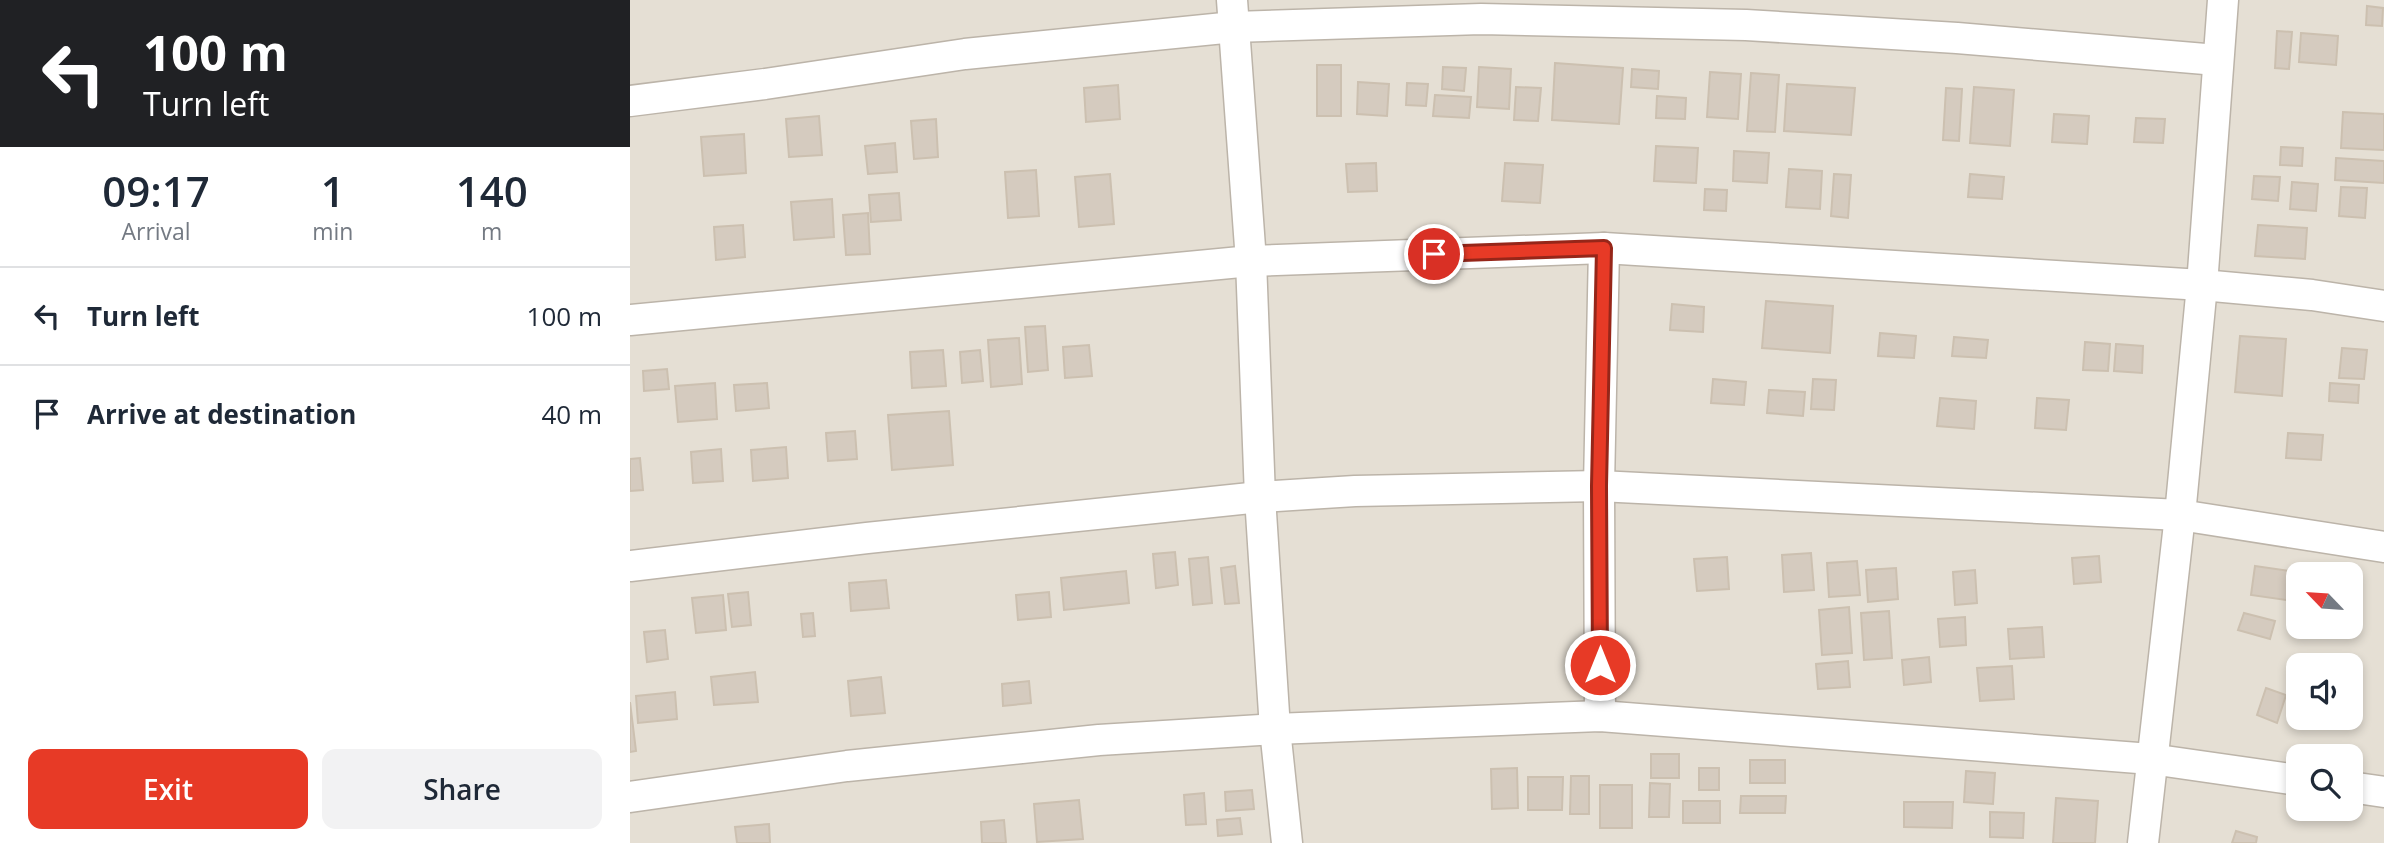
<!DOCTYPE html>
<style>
:root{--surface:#fff;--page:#f2f2f3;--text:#1f2937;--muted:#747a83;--line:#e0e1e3;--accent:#e73a26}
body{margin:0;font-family:"Open Sans",sans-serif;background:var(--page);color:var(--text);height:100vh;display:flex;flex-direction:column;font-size:26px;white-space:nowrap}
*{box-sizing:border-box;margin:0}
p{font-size:23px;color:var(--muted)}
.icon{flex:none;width:38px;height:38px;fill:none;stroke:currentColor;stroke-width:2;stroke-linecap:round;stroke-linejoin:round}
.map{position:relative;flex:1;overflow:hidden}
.panel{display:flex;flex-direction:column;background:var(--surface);width:630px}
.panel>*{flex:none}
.banner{background:#202124;color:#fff;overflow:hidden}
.needle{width:46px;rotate:295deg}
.controls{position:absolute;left:1656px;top:562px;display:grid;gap:14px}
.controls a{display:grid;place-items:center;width:77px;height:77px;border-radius:14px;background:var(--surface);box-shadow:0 4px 10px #0003;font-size:35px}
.pin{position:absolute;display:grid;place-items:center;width:60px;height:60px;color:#fff;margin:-30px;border:4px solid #fff;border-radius:50%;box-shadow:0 2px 7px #0007}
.me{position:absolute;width:77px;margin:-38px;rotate:0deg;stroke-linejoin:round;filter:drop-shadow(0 0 5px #0008)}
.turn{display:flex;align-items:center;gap:24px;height:147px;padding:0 28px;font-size:32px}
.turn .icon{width:91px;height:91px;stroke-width:2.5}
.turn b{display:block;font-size:49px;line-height:60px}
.eta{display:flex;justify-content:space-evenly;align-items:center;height:119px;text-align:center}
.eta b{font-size:42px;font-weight:600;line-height:49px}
.action{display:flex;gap:14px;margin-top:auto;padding:14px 28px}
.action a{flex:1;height:80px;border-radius:14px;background:var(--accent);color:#fff;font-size:28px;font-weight:600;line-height:80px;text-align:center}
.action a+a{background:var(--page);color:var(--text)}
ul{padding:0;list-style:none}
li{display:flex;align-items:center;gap:21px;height:98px;padding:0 28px;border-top:2px solid var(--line)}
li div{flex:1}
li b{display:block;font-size:26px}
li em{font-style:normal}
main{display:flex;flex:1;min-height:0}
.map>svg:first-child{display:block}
.residential{fill:#e5dfd4;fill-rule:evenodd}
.building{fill:#d5cbbf;stroke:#ccc0b0;stroke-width:2}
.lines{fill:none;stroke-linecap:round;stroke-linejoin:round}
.minor-casing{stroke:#bcb4a9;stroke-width:33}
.minor{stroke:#fff;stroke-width:30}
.route-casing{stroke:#962619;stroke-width:18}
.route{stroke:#e73a26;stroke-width:12}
</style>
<main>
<section class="panel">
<div class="banner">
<div class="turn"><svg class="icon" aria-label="left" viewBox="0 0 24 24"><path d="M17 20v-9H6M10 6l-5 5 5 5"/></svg><div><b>100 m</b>Turn left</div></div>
</div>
<div class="eta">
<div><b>09:17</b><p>Arrival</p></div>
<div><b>1</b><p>min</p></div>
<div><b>140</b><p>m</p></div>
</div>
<ul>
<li><svg class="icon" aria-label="left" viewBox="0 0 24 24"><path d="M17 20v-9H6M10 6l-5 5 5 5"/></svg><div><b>Turn left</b></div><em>100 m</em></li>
<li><svg class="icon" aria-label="arrive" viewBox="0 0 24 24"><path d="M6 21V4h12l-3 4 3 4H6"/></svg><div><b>Arrive at destination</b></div><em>40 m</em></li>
</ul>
<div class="action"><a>Exit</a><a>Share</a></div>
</section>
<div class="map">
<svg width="1754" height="843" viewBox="0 0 1754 843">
<rect width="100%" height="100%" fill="#f1ede6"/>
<!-- residential -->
<path class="residential" d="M0,0H1754V843H0ZM1668,574H1720V626H1668ZM1668,665H1720V718H1668ZM1668,756H1720V808H1668Z"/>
<!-- building -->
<g class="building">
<path d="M1737,6L1753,8L1752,26L1736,25Z"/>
<path d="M1647,31L1662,32L1659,69L1645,68Z"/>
<path d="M1671,33L1708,36L1706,65L1669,62Z"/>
<path d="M925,63L993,68L989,124L922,120Z"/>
<rect x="687" y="65" width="24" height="51"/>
<path d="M813,67L836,68L834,91L812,89Z"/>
<path d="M849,67L881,69L879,109L847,107Z"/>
<path d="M1002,69L1029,71L1028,89L1001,87Z"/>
<path d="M1080,72L1111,74L1108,119L1077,117Z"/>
<path d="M1121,73L1149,75L1145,132L1117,131Z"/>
<path d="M728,82L759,84L757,116L727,114Z"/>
<path d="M777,83L798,84L796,106L776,105Z"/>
<path d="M1157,84L1225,88L1221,135L1154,131Z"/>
<path d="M488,85L490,119L456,122L454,88Z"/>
<path d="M886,87L911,88L908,121L884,120Z"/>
<path d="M1344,87L1384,90L1380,146L1340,143Z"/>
<path d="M1316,88L1332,89L1329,141L1313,140Z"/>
<path d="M805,95L841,97L839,118L803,116Z"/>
<path d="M1027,96L1056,98L1055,119L1026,118Z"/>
<path d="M1713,112L1754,114V150L1711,148Z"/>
<path d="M1424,114L1459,116L1457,144L1422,142Z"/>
<path d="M189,116L192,155L159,157L156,119Z"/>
<path d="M1506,118L1535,119L1533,143L1504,142Z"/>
<path d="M306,119L308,157L284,159L281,121Z"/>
<path d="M114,134L116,173L74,176L71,137Z"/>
<path d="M265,143L267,172L238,174L235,146Z"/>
<path d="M1026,146L1068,148L1066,183L1024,181Z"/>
<path d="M1651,147L1673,148L1672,166L1650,165Z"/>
<path d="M1104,151L1139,153L1137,183L1103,181Z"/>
<path d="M1706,158L1754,161V183L1705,180Z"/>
<path d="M746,163L747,191L718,192L716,164Z"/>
<path d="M875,163L913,165L910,203L872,201Z"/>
<path d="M1159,169L1192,171L1190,209L1156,207Z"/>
<path d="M406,170L409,216L378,218L375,172Z"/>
<path d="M480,174L484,224L449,227L445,177Z"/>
<path d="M1204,174L1221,175L1218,218L1201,216Z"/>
<path d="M1340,174L1374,177L1372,199L1338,197Z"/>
<path d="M1624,176L1650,177L1648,201L1622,199Z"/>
<path d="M1662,182L1688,184L1686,211L1660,209Z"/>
<path d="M1711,187L1737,188L1735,218L1709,216Z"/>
<path d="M1075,189L1097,190L1096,211L1074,210Z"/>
<path d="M269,193L271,220L241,222L239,195Z"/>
<path d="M202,199L204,237L164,240L161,202Z"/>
<path d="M238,213L240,254L216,255L213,215Z"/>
<path d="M113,225L115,257L86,260L84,227Z"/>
<path d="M1628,225L1677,228L1675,259L1625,256Z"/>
<path d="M1136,301L1203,306L1200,353L1132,348Z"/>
<path d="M1042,304L1074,307L1073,332L1040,330Z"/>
<path d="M415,326L418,370L398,372L395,327Z"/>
<path d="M1250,333L1286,336L1284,358L1248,356Z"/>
<path d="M1610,336L1656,339L1652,396L1605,392Z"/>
<path d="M1324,337L1358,340L1356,358L1322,356Z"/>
<path d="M389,338L392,384L361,387L358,340Z"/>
<path d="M1455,342L1480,344L1478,371L1453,370Z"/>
<path d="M1486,344L1513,346L1512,373L1484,371Z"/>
<path d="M459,345L462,376L435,378L433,347Z"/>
<path d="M1712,348L1737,350L1734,379L1709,378Z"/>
<path d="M313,350L316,386L282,388L280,352Z"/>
<path d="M350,350L353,381L332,383L330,352Z"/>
<path d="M37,369L39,389L14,391L13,371Z"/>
<path d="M1083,379L1116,382L1114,405L1081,403Z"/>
<path d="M1183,379L1206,380L1204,410L1181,409Z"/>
<path d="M85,383L87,419L48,422L45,386Z"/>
<path d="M137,383L139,408L106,411L104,385Z"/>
<path d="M1700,383L1729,385L1728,403L1699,401Z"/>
<path d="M1139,390L1175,392L1173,416L1137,413Z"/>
<path d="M1310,398L1346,401L1344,429L1307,426Z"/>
<path d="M1407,398L1439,400L1436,430L1405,428Z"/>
<path d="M319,411L323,465L262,470L258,415Z"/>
<path d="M225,431L227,459L198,461L196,433Z"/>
<path d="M1658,433L1693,435L1691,460L1656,458Z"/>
<path d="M156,447L158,478L123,481L121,450Z"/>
<path d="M91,449L93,481L63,483L61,452Z"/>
<path d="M10,458L13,490L0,491V459Z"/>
<path d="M545,552L548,585L526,588L523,554Z"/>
<path d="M1181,553L1184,590L1154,592L1152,555Z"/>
<path d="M1469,556L1471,582L1444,584L1442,558Z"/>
<path d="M578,557L582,603L563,605L559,559Z"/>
<path d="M1097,557L1099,589L1067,591L1064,559Z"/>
<path d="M1227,561L1230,595L1199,597L1197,563Z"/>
<path d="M605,566L609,603L595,604L591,568Z"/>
<path d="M1625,566L1667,572L1663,601L1621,595Z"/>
<path d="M1266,568L1268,599L1238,602L1236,570Z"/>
<path d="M1345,570L1347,603L1325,605L1323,572Z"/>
<path d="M496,571L499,603L434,610L431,578Z"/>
<path d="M256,580L259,608L221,611L219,583Z"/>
<path d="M118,592L121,625L102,627L98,594Z"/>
<path d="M419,592L421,617L388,620L386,595Z"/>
<path d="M93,595L96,630L66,633L62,598Z"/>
<path d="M1219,607L1222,653L1192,655L1189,610Z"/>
<path d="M1259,611L1262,658L1234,660L1231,613Z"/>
<path d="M183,613L185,636L173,637L171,614Z"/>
<path d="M1614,613L1645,621L1640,639L1608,630Z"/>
<path d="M1335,617L1336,645L1310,647L1308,619Z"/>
<path d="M1412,627L1414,657L1380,659L1378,629Z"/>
<path d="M35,630L38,659L17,662L14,632Z"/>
<path d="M1299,657L1301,682L1274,685L1272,660Z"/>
<path d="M1218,661L1220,687L1188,689L1186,664Z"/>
<path d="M1382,666L1384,699L1350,701L1347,668Z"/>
<path d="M125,672L128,702L84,705L81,677Z"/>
<path d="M251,677L255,713L221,716L218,681Z"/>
<path d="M399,681L401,703L373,706L372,684Z"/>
<path d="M1636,688L1656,695L1647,723L1627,715Z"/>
<path d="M45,692L47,719L8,723L6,696Z"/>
<path d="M0,702L6,751L0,752Z"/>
<rect x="1021" y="754" width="28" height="24"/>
<rect x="1120" y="760" width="35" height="23"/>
<path d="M887,768L888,808L862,809L861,769Z"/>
<rect x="1069" y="768" width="20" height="22"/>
<path d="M1336,771L1365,773L1363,804L1334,802Z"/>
<path d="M941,776H959V814H940Z"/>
<path d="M898,777H933L932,810H898Z"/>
<path d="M1020,783L1040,784L1039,817H1019Z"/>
<rect x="970" y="785" width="32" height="43"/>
<path d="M622,790L624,809L596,811L595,792Z"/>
<path d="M574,793L576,824L556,825L554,795Z"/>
<path d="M1111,796H1156L1155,813H1110Z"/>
<path d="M1426,798L1468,801L1465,843H1423Z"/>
<path d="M449,800L453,839L407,842L404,804Z"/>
<rect x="1053" y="801" width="37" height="22"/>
<path d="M1274,802H1323L1322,828L1274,827Z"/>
<path d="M1360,812L1394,813L1393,838L1360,837Z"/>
<path d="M610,818L612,834L588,836L587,820Z"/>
<path d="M374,820L376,843H352L351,822Z"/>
<path d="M139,824L140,843H107L105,827Z"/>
<path d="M1606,831L1627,837L1626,843H1602Z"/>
</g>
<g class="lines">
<!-- minor casing -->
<g class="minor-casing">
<g id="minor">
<path d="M602,0L621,261L630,497L645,729L657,843"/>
<path d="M0,101L135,84L335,54L604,27L851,19L1116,25L1327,38L1587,60"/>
<path d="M0,320L621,261L974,248L1572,285L1682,295L1754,306"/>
<path d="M0,566L237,538L630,497L725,491L969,486L1550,515L1754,547"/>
<path d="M970,716L969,486L974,248"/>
<path d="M1720,787L1754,792"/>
<path d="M0,797L217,766L469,740L645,729L970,716L1521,759L1668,780"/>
<path d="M1513,843L1550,515L1572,285L1593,0"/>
</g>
</g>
<!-- minor -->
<use href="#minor" class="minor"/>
</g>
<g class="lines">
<!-- route casing -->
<g class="route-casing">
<path id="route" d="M804,254L974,248L969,486L970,665"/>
</g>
<!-- route -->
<use href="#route" class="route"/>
</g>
</svg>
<div class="controls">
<a><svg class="needle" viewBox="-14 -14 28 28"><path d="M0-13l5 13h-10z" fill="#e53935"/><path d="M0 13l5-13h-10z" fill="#747a83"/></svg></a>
<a><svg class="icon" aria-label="sound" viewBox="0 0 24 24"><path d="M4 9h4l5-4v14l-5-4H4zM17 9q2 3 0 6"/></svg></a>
<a><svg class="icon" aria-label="search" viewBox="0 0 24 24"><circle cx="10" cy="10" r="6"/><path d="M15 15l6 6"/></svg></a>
</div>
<div class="pin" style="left:804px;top:254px;background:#d93025"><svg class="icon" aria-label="arrive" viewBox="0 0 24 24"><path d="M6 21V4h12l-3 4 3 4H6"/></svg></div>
<svg class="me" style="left:970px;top:665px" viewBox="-20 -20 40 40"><circle r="17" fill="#e73a26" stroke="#fff" stroke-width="3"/><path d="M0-11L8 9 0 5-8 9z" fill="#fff"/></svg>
</div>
</main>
